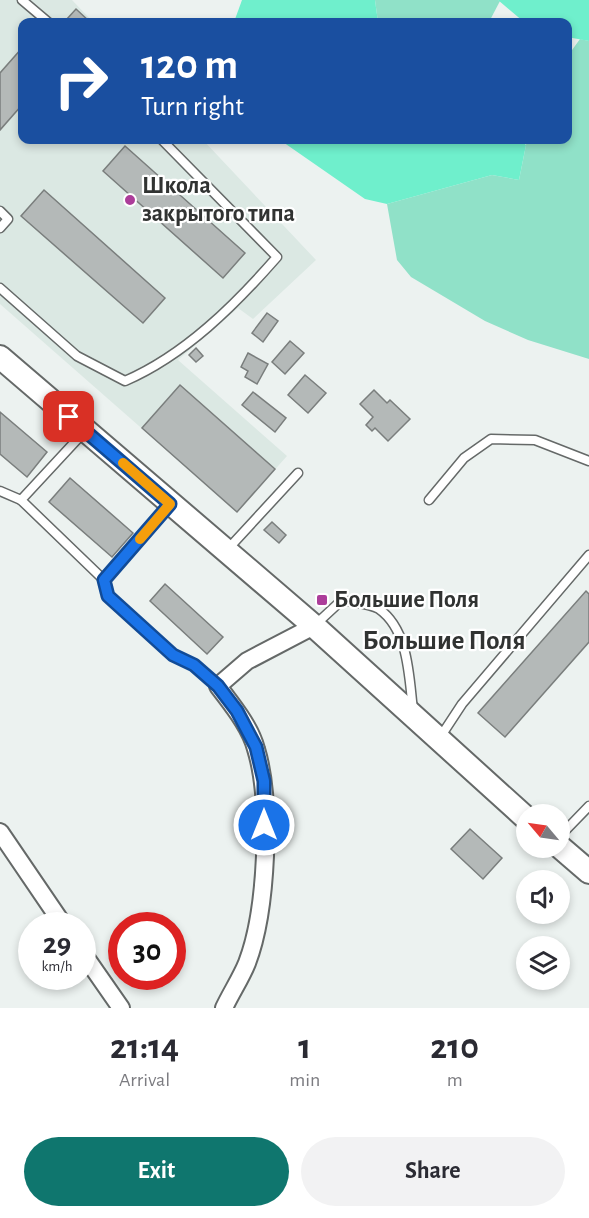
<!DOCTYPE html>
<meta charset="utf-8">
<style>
:root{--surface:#fff;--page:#f2f2f3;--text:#2b2b33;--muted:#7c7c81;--accent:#0f766e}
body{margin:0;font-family:"Alegreya Sans",sans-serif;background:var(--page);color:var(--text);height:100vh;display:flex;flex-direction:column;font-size:22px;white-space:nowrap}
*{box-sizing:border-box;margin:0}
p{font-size:20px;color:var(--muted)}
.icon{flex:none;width:33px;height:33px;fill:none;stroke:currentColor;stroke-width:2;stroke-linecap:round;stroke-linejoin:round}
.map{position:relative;height:1008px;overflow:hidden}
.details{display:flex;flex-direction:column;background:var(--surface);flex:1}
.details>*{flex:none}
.top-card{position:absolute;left:18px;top:18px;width:554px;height:126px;border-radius:12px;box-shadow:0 3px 9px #0003;background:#1a4fa0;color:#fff;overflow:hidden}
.needle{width:39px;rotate:299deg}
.controls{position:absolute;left:516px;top:804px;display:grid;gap:12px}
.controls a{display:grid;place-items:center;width:54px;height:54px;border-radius:50%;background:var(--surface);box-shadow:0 3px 9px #0003;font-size:30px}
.speed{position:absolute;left:18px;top:912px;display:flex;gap:12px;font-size:30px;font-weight:700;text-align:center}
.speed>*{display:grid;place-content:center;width:78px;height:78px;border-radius:50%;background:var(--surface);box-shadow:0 3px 9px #0003;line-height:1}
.speed small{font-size:15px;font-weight:400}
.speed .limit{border:9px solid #d22;background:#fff;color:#111}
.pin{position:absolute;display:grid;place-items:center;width:51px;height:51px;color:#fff;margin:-26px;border-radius:12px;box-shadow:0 3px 9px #0006}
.me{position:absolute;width:66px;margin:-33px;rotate:0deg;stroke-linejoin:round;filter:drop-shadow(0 0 4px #0008)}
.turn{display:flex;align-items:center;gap:21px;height:126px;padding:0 24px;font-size:27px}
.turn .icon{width:78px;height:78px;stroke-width:2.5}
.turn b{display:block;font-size:42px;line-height:51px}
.eta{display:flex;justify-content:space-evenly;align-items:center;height:102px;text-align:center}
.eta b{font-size:36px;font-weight:700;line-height:42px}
.button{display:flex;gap:12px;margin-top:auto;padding:12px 24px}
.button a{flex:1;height:69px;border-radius:36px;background:var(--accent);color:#fff;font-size:24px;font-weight:700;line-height:69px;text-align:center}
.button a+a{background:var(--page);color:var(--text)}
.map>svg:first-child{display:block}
.built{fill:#dbe8e3}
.green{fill:#90e1c8}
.water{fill:#6fefcc}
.building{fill:#b4b9b8;stroke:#7a7e7d;stroke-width:1.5}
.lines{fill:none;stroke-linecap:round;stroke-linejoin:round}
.lane-casing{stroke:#656968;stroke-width:11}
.street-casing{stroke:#656968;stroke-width:20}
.secondary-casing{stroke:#656968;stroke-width:26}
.lane{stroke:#fff;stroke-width:8}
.street{stroke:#fff;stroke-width:16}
.secondary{stroke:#fff;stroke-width:22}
.route-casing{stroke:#114b97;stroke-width:15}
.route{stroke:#1a73e8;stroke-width:10}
.slow{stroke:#f59e0b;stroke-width:10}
.poi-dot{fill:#ac3d9a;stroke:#fff;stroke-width:2}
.labels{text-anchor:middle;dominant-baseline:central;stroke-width:4.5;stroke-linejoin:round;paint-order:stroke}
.poi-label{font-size:24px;font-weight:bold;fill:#313332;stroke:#fff;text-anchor:start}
.quarter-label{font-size:27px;font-weight:bold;fill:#313332;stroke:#fff}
</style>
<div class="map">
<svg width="589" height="1008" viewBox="0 0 589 1008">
<rect width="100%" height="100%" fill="#ecf2f0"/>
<!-- built -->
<path class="built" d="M0,0H72L93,22H22V140H203L316,260L253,319L238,308L178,360L287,456L237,512L0,304Z"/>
<!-- green -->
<g class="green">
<path d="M375,0H498L500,1L489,22H378Z"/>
<path d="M580,39L589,41V359L528,340L485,321L411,277L397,260L387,204L492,175L519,180L527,140H567V57Z"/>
</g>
<!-- water -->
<g class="water">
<path d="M242,0H375L378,22H234Z"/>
<path d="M498,0H589V41L567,37V22H524Z"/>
<path d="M280,140H521L526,145L519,180L492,175L387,204L365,199Z"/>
</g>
<!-- building -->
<g class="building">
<path d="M76,9L90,22H71L67,19Z"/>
<path d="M22,48V105L0,130V73Z"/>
<path d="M125,146L245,253L223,278L103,171Z"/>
<path d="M44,190L165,298L143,323L21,216Z"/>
<path d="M267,313L278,321L263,342L252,333Z"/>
<path d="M290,341L304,353L285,374L272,362Z"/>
<path d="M196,348L203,356L196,362L189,355Z"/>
<path d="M248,353L268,364L257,384L245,377L248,371L241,367Z"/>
<path d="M305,375L326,393L308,413L288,395Z"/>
<path d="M180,385L275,469L237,512L142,428Z"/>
<path d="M374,390L387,403L390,400L410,419L388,441L375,428L372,431L366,425L373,417L360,404Z"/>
<path d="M253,392L286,418L275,432L242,405Z"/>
<path d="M0,412L47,452L27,477L0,454Z"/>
<path d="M70,478L133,533L112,557L49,502Z"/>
<path d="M272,522L286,535L279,543L264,530Z"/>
<path d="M165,584L223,637L207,654L150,601Z"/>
<path d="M586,591L589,594V642L505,737L478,713Z"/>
<path d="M470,829L502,858L483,879L451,849Z"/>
</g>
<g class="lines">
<!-- lane casing -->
<g class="lane-casing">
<g id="lane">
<path d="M22,0L48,22"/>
<path d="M0,211L8,219L0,228"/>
<path d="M0,288L77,356L125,381C185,355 235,305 277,257L162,140"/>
<path d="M85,431L21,500L104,580L169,506"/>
<path d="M0,491L21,500"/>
<path d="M429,500L464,458L491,439L535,440L589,461"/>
<path d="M227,550L298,473"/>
<path d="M104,580L108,596L173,655L194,665L218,686"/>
<path d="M315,625L342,600C353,603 370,603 379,609C409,630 409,678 413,710"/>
<path d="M439,739L462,704L589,555"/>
<path d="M560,836L589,806"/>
</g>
</g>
<!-- street casing -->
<g class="street-casing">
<g id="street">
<path d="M0,832L64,926"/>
<path d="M82,952L121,1008"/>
<path d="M224,1008C231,993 241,978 247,963C267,911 272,801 256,749C250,726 232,705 218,686L247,661L314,626"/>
</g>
</g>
<!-- secondary casing -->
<g class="secondary-casing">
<g id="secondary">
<path d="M0,357L314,626L526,818"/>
<path d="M560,847L589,872"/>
</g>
</g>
<!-- lane -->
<use href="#lane" class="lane"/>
<!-- street -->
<use href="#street" class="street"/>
<!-- secondary -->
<use href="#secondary" class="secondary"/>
</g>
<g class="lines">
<!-- route casing -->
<g class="route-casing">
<path id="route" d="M69,417L170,504L104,580L108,596L173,655L194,665L218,686L237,711L256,747L264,781V825"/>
</g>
<!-- route -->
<use href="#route" class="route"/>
<!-- slow -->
<path class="slow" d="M123,463L170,504L140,539"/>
</g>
<!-- markers -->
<g class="poi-dot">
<circle cx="130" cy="200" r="6"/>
<rect x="316" y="594" width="12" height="12" rx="3"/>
</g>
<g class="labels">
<!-- poi labels -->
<g class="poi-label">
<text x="142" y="186">Школа<tspan x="142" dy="28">закрытого типа</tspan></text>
<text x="334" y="600">Большие Поля</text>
</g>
<!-- quarter labels -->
<g class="quarter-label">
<text x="444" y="640">Большие Поля</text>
</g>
</g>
</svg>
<div class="controls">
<a><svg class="needle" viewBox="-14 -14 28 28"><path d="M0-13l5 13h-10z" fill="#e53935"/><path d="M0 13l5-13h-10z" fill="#7c7c81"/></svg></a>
<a><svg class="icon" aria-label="sound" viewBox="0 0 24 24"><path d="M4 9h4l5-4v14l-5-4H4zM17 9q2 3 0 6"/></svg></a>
<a><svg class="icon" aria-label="layers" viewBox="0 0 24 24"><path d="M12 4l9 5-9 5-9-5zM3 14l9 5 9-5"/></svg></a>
</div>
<div class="speed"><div>29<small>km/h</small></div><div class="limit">30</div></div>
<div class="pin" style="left:69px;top:417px;background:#d93025"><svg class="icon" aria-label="arrive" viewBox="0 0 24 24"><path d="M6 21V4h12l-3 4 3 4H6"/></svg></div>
<svg class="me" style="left:264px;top:825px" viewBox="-20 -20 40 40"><circle r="17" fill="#1a73e8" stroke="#fff" stroke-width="3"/><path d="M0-11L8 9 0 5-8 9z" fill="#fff"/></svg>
<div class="top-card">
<div class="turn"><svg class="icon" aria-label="right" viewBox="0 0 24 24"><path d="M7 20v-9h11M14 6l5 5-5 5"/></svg><div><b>120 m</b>Turn right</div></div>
</div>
</div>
<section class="details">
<div class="eta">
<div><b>21:14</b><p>Arrival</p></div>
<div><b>1</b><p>min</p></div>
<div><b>210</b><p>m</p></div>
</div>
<div class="button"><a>Exit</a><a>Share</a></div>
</section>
